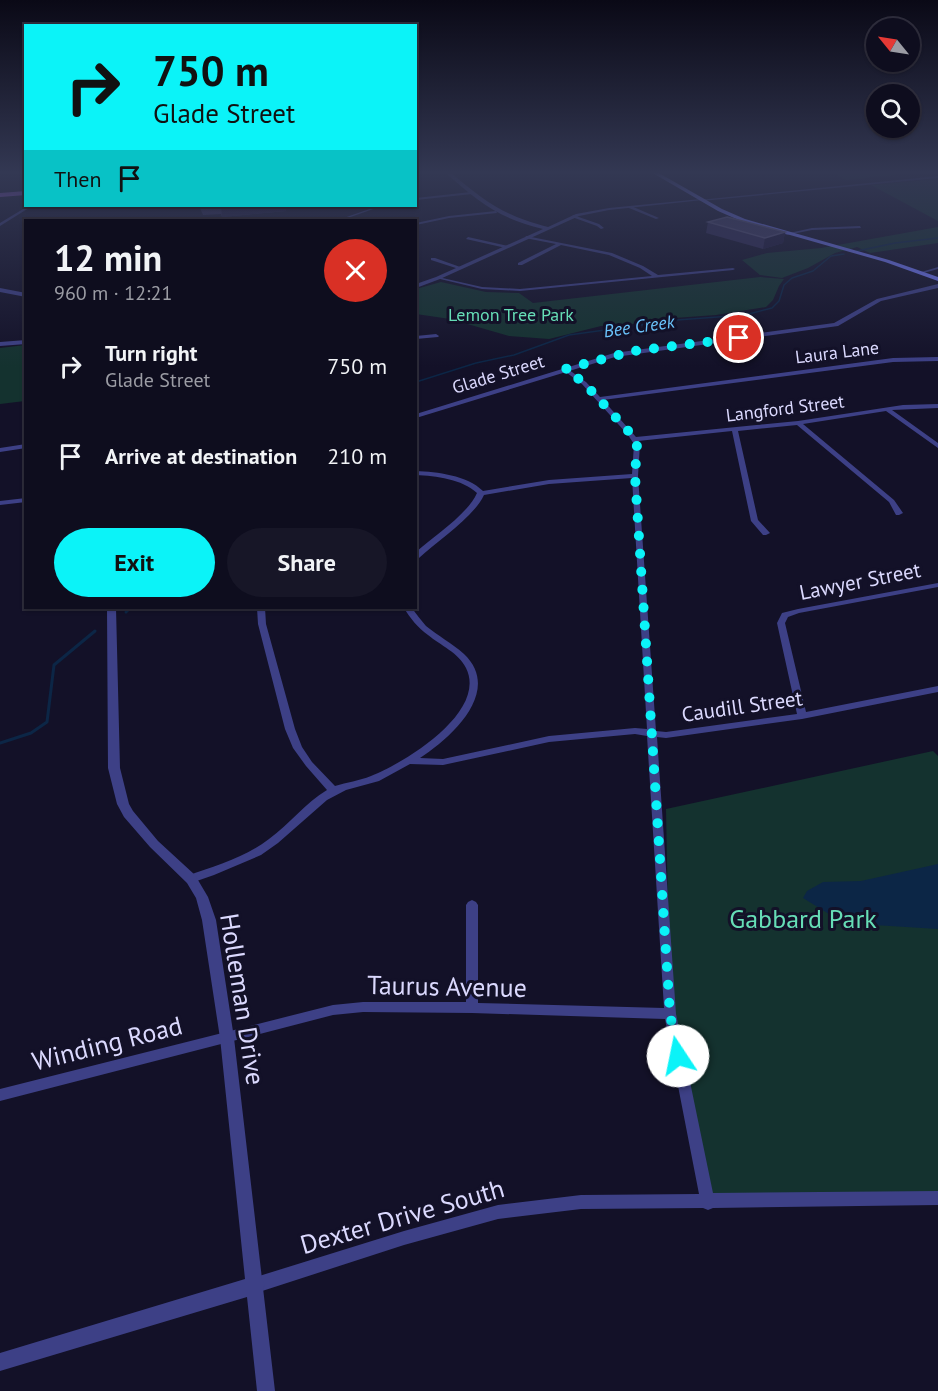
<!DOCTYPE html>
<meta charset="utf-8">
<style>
:root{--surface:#0e0d1e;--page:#171627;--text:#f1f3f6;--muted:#9b9ca4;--line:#2e2d3c;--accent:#0bf3f8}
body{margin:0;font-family:"PT Sans",sans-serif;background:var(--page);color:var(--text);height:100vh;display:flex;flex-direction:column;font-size:22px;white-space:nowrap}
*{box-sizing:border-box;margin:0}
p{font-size:20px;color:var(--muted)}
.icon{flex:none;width:33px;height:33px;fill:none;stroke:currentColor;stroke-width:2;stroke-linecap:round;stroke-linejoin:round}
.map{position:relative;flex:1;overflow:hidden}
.details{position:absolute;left:24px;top:219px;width:393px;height:390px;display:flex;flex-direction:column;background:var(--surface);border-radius:0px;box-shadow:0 2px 4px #0004,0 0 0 2px var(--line)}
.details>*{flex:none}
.banner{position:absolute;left:24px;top:24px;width:393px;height:183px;border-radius:0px;box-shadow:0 2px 4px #0004,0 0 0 2px var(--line);background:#0bf3f8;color:#111;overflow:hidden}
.needle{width:39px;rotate:300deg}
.buttons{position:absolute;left:866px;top:18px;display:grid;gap:12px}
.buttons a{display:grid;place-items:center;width:54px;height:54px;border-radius:50%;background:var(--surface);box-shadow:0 2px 4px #0004,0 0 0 2px var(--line);font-size:30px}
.pin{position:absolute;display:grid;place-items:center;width:51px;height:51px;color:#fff;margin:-26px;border:3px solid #fff;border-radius:50%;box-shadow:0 2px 6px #0007}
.me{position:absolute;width:66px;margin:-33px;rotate:349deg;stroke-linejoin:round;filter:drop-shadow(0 0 4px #0008)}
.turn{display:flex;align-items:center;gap:21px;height:126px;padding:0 30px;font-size:27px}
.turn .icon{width:78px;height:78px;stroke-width:2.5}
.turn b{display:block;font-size:42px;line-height:51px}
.then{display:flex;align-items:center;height:57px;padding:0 30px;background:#0003;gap:12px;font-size:22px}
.round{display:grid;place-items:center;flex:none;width:63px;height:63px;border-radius:32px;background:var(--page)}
.summary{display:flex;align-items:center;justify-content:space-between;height:102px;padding:0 30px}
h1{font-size:36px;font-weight:700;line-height:45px}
.action{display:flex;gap:12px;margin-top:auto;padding:12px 30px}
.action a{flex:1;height:69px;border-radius:36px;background:var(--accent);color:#111;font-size:24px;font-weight:700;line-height:69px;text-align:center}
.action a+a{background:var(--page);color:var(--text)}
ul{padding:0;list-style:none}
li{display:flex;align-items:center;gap:18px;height:90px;padding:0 30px}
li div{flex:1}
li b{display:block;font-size:22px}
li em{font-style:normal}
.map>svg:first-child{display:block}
.green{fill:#14322f}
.water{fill:#0c2646}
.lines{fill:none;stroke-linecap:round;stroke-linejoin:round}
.stream-far1{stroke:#0c2646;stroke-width:1.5}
.stream{stroke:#0c2646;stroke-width:3}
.minor{fill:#3d4086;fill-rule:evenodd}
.tertiary{fill:#3d4086;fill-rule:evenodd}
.secondary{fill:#737afb;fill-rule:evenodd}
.primary{fill:#b663fb;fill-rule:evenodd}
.wall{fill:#302a56}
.shaded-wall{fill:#1d183c}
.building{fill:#423d68;stroke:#5a557f;stroke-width:1.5}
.route{stroke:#0bf3f8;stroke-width:10;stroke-dasharray:0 18}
.labels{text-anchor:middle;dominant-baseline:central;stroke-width:6;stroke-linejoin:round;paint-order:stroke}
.far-park-label{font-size:18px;fill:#66ddb6;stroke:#131128}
.far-water-label{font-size:18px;font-style:italic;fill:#6ac3fb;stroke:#131128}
.far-street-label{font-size:18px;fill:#dbd9fe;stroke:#131128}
.street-label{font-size:21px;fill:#dbd9fe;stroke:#131128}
.near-park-label{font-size:26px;fill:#66ddb6;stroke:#131128}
.near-street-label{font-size:26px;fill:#dbd9fe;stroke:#131128}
</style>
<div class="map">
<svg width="938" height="1391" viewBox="0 0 938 1391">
<rect width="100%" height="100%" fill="#131128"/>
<!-- green -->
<g class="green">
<path d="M831,172H925L846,180Z"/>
<path d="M938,179V221L871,185Z"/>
<path d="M938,227V243L870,253L857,247L835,253L808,268L782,278L760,275L742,260L767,253L821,248Z"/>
<path d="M760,277L784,279L779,286L773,300L766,307L716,315L674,318L651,323L601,326L549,339L509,336L450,319L416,314V289L441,282L486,292L519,293L533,303Z"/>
<path d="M25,345V401L0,404V348Z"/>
<path d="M933,751L938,756V1198L708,1203L670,1014L666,809Z"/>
</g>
<!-- water -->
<path class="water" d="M938,864V929L874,925L829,914L803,898L807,891L823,882L861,881Z"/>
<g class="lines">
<!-- stream-far1 -->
<g class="stream-far1">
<path d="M857,251L895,243L938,238"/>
<path d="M416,382L476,363L514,355L569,335L677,320L745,315L772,308L779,301L784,285L792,278L813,271L831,256L844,254"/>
</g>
<!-- stream -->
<g class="stream">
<path d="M126,612L130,608"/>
<path d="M0,743L31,733L47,722L54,665L95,631"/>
</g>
<!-- minor -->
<g class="minor">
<path d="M938,176V178L701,201L699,200Z"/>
<path d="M471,192L472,194L416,200V198Z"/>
<path d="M378,206H382L342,220H338Z"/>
<path d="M629,206H631L659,218L656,219L629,208Z"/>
<path d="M496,211L497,213L449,218L416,225V223L449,216Z"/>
<path d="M573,215L599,224L604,228L601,229L597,226L572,217Z"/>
<path d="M860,226L861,228L812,230L787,235L785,234L812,228Z"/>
<path d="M526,236L612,253L643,266L658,275L733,268L735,269L733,270L520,291L482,289L436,278L438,277L482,287L520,289L652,276L640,268L609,255L561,245L522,265H518V263L556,244L525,238Z"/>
<path d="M468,237L508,246V247L506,248L466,239Z"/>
<path d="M431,258H435L463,268L459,269L431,260Z"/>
<path d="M938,267V269L920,274L918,273Z"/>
<path d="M436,334L439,336L438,337L416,339V336Z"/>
<path d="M938,357V361L893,362L603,400L636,437L798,421L903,405L938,404V408L892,410L938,443V448L886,411L803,424L894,500L903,513L899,515H896L889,502L797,425L738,431L758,520L770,533L766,535H763L751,521L732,431L638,441L640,444L638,476L656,731L666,732L797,714L777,623L782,613L798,609L938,583V587L799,613L788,617L785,623L806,712L938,686V692L802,719L666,738L657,737L676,1014L713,1193L938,1191V1205L713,1208L708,1210L703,1208L581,1209L498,1219L404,1245L256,1293L251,1290L248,1285L251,1280L256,1277L404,1231L498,1205L581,1195L699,1194L665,1019L472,1013L363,1012L333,1015L0,1101V1089L333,1005L363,1002H466V905L468,902L472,900L476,902L478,905V1003L664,1008L647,736L635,734L549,742L443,765L410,764L379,781L346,790L327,800L278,843L261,855L214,875L191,883L187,882L186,879L187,876C215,866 246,857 269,839C290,824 305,803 327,790L306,766L293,748L285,729L258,624L257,608H265L266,624L295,729L302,747L312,762L335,786C347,782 359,781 371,776C404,763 488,712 466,668C459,653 440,645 428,635C418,628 410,618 404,608H412C416,614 421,620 426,626C438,636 452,643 464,654C503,691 451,738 420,758L443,759L549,736L635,728L647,729L632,478L549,484L484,495C474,517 437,541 419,558H416V552C433,537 468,514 477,493C462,479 436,476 416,475V471C437,472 467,475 483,491L549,480L632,474L634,444L628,435L582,384L563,370V368L565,367L586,382L600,397L893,358Z"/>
<path d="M26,444V448L0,452V448Z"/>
<path d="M26,498V502L0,505V501Z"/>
</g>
<!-- tertiary -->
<g class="tertiary">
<path d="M445,172H450C484,201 504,216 548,227L576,214L609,208L701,199L703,200L609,210L579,216L440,279L416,288V284L436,277L543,229C500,219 478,202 445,172Z"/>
<path d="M28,206H32L0,226V223Z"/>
<path d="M938,284V288L881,301L838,326L615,357L416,418V414L614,353L834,323L877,299Z"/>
<path d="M0,288L26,293V297L0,292Z"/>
<path d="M26,340V344L0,346V342Z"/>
<path d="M107,608H116L120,768L129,804L133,811L158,841L195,875L208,897L216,920L234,1038L262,1279L265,1285L263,1288L275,1391H257L247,1297L0,1371V1353L245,1279L220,1038L202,920L196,898L187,883L150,847L124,817L117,804L108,768Z"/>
</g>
<!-- secondary -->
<path class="secondary" d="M657,172L722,209L745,219L889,260L938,277V281L885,262L741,221L718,211L651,172Z"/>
<!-- primary -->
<path class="primary" d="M26,191V195L0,197V193Z"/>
</g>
<!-- wall -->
<g class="wall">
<path d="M199,206H286V211L222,217L221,214L203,215Z"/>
<path d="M708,222L785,232L783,243L763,249L706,233Z"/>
</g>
<!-- shaded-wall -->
<g class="shaded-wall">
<path d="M221,206H286V211L222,217Z"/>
<path d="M785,232L783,243L763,249L765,238Z"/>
</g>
<!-- building -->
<path class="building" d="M727,217L785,232L765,238L708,222Z"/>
<!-- sky -->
<linearGradient id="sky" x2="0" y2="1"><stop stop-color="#0a0916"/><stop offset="0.47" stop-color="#333853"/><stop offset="1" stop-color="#333853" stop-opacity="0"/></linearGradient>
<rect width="938" height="367" fill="url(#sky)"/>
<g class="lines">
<!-- route -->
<path class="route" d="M678,1056L670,1014L635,476L637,444L631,434L584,383L565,369L634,351L739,338"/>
</g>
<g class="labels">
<!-- far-park labels -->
<g class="far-park-label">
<text x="511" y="314">Lemon Tree Park</text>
</g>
<!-- far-water labels -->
<g class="far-water-label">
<text transform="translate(639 326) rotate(-8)">Bee Creek</text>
</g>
<!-- far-street labels -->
<g class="far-street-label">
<text transform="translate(837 352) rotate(-7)">Laura Lane</text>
<text transform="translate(498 374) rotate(-17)">Glade Street</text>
<text transform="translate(785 408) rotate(-7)">Langford Street</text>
</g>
<!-- street labels -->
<g class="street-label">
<text transform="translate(860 581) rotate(-11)">Lawyer Street</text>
<text transform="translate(742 706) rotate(-8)">Caudill Street</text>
</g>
<!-- near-park labels -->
<g class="near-park-label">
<text x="803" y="918">Gabbard Park</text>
</g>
<!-- near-street labels -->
<g class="near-street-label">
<text transform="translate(447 986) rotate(1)">Taurus Avenue</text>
<text transform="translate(243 999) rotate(81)">Holleman Drive</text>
<text transform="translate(107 1043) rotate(-14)">Winding Road</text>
<text transform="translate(402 1216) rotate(-16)">Dexter Drive South</text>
</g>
</g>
</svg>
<div class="buttons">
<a><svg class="needle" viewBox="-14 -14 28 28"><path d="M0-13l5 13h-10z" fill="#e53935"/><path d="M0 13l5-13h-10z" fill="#9b9ca4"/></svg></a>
<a><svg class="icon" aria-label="search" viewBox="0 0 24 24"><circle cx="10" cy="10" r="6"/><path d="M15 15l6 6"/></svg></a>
</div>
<div class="pin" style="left:739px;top:338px;background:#d93025"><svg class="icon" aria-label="arrive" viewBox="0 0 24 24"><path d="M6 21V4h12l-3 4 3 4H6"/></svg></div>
<svg class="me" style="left:678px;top:1056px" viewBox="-20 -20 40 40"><circle r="19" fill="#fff"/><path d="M0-13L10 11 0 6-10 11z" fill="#0bf3f8"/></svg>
<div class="banner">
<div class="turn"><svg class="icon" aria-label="right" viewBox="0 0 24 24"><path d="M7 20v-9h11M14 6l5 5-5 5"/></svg><div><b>750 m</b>Glade Street</div></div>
<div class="then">Then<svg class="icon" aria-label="arrive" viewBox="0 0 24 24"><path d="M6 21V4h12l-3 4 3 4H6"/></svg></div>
</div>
<section class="details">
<div class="summary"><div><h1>12 min</h1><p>960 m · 12:21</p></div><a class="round" style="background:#d93025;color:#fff"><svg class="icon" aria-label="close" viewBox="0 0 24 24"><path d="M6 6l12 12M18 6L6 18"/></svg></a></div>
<ul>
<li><svg class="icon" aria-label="right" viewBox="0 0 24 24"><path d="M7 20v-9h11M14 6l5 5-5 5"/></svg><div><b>Turn right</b><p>Glade Street</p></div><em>750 m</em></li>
<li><svg class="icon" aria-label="arrive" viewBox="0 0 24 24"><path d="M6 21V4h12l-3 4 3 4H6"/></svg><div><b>Arrive at destination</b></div><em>210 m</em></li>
</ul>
<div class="action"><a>Exit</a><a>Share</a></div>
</section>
</div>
